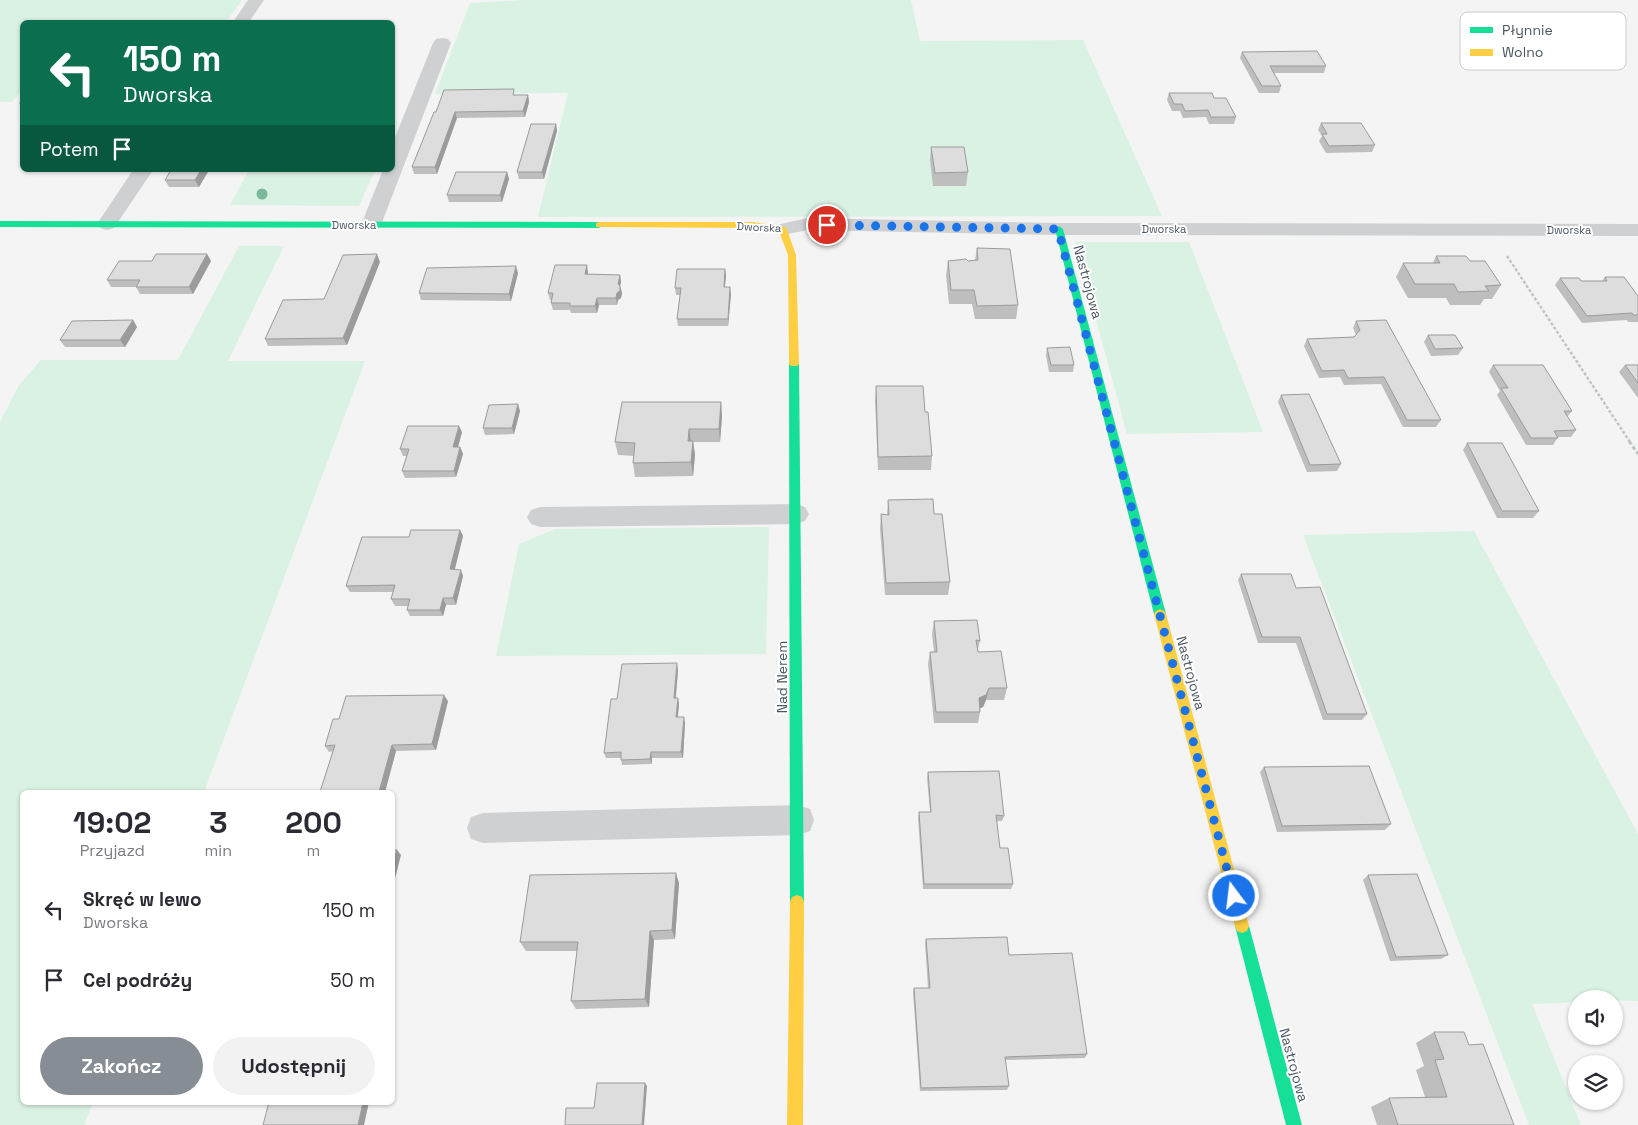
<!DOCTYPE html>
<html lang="pl">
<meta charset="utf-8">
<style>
:root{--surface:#fff;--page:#f2f2f3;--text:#2b2b33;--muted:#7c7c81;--accent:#868d94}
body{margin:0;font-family:"Space Grotesk",sans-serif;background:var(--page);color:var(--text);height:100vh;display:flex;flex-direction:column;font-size:19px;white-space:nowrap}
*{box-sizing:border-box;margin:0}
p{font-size:16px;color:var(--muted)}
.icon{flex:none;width:28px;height:28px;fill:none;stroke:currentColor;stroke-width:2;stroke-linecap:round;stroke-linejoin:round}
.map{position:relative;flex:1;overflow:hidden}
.drawer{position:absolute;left:20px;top:790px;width:375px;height:315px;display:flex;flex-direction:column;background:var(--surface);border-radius:8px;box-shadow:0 1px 4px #0004}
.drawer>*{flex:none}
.top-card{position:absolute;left:20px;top:20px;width:375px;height:152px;border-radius:8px;box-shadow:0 1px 4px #0004;background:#0b6e4f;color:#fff;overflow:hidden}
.fabs{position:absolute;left:1568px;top:990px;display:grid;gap:10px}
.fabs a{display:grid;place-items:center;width:55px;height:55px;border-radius:50%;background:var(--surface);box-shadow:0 1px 4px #0004;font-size:25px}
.pin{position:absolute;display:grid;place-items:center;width:42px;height:42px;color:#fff;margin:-21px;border:2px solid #fff;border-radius:50%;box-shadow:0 1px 5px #0007}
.me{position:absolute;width:55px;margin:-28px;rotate:345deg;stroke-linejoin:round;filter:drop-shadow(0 0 4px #0008)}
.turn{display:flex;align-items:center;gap:18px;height:105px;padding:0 20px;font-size:22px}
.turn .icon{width:65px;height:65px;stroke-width:2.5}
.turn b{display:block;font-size:35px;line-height:42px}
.then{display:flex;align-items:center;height:48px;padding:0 20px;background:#0003;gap:10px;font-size:19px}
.eta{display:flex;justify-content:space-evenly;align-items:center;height:85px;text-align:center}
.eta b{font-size:30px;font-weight:600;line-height:35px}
.button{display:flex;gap:10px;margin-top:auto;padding:10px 20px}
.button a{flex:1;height:58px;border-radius:30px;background:var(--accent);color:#fff;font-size:20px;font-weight:600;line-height:58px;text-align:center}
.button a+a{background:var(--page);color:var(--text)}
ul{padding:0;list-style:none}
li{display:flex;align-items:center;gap:15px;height:70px;padding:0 20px}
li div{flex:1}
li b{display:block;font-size:19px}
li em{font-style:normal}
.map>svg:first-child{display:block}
.green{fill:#d9f2e3}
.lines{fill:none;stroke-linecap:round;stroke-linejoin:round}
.path-far1{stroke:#bcc7c4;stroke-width:2.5;stroke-dasharray:3 2;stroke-linecap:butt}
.path{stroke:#bcc7c4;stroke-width:3;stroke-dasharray:4 2.5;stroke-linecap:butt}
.street{fill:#ced0d2;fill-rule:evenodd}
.fast{fill:#16e098;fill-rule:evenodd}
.slow{fill:#ffcf43;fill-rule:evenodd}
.tree{fill:#7ab899}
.wall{fill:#bebebf}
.shaded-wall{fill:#9b9b9b}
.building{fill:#ddddde;stroke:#9b9b9b}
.route{stroke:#1a73e8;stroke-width:9;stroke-dasharray:0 16.2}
.labels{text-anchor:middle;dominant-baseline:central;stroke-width:4;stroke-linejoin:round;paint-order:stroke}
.far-street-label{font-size:11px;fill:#4a5661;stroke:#fff}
.street-label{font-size:14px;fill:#4a5661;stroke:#fff}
.key{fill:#fff;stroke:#c9ccd0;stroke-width:1}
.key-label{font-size:14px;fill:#4a5661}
</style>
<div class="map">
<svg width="1638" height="1125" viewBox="0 0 1638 1125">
<rect width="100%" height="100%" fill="#f4f4f4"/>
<!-- green -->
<g class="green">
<path d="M0,0H242L226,22H22V90L12,102H0Z"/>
<path d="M524,0H911L920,41L1083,40L1162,216L538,217L568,93L435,94L470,3Z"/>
<path d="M249,170H375L359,206L230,205Z"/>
<path d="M1075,242H1189L1263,432L1127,434Z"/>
<path d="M239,246H284L228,361H365L204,792H22V1102L93,1103L84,1125H0V422L19,385L41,360H178Z"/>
<path d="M769,527L766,654L496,656L519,544L555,529Z"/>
<path d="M1474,531L1638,834V1001L1576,999V1002L1532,1004L1581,1125H1529L1303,535Z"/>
</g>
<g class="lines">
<!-- path-far1 -->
<path class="path-far1" d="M1507,256L1630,442"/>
<!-- path -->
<path class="path" d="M1629,441L1638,454"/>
<!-- street -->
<g class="street">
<path d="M248,0H264L249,22H233Z"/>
<path d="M442,38L448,39L451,43L381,225L378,229L371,231L364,229L361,225L383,170H392V145L433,43L436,39Z"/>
<path d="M133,170H153L114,228L107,230L100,228L97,224Z"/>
<path d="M808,218L1059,223L1638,224V236L1059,235L808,230L783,235L776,233L773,229L776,225Z"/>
<path d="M796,504L805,507L809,514L805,521L796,524L540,527L531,524L527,517L531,510L540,507Z"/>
<path d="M798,805L810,809L814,820L810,831L798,835L483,843L471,839L467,828L471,817L483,813Z"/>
</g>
<!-- fast -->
<g class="fast">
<path d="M0,221L599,222L603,225L599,228L0,227Z"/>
<path d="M1059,226L1063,229L1166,614L1164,617H1156L1154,614L1055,229Z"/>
<path d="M794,361L799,364L804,902L802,907L797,909L792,907L790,902L789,364Z"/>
<path d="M1242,919L1247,921L1249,926L1302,1125H1286L1235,926L1237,921Z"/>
</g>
<!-- slow -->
<g class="slow">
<path d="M599,222H753L786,227L796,255L799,364L797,366H791L789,364L788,255L779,231L753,228L596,227V223Z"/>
<path d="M1160,609L1164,611L1166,614L1249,926L1247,931L1242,933L1237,931L1235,926L1154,614L1156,611Z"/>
<path d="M797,895L802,897L804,902L803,1125H787L790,902L792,897Z"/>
</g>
</g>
<!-- trees -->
<circle class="tree" cx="262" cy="194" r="5.5"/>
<!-- wall -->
<g class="wall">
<path d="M1242,52L1326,66L1324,73H1274L1281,86L1279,93H1259L1240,58Z"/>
<path d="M1169,93L1214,98L1236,117L1234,124H1209L1206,117L1183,118L1180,111H1172L1167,100Z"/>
<path d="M515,95H528L529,102L525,117L457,118L437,174H414L412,167L436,112Z"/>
<path d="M22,99V109L19,103Z"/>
<path d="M1321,123L1375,145L1372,152L1326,153L1319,141L1322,136L1318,130Z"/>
<path d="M556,124L557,131L544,179H519L517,172Z"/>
<path d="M931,147L968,172L966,186H933L930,160Z"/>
<path d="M209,170L199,187H169L165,180Z"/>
<path d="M507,172L509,179L502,202H449L447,195Z"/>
<path d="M977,248L1018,305L1016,319H975L972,304H949L946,275L948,261H968L975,260Z"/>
<path d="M207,254L211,261L193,294H140L136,287H111L107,280L152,261Z"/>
<path d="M1436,256L1470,261L1501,285L1492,299H1484L1480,305H1450L1446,298H1408L1396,277L1403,263H1433Z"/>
<path d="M380,262L347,345L268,346L265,339Z"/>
<path d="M725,269L726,276L725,287L731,294L728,326H678L677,319L680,295H676L675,288Z"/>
<path d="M588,272V274L620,275L621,282L620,286L622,293L621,298L618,300L617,305H599L597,313H571L570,310H553L551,303L552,300H550L548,293Z"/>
<path d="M518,273L511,301L421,300L419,293Z"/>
<path d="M1605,277L1638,296V322H1628L1627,320L1582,323L1555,285L1560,278L1581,281H1602Z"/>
<path d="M133,320L137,327L125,347H65L60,340Z"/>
<path d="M1356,321L1441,420L1436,427H1403L1381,384L1344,385L1340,377L1319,378L1304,346L1307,339L1354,337L1356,335L1353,328Z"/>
<path d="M1428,335L1463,348L1458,355L1431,356L1424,342Z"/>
<path d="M1047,348L1074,365L1073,372H1049L1046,355Z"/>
<path d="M1493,365L1572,411L1567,417L1576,430L1571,437H1558L1553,445H1526L1497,395L1500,391L1489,372Z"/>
<path d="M1625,365H1638V398L1619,372Z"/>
<path d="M876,386L925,412L932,456L931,470H878L875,400Z"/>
<path d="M1281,395L1341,464L1337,471L1307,472L1278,402Z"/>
<path d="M721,402L722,416L720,442H693L695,455L693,476L635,477L633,463L634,456L618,455L615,442Z"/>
<path d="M520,411L514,434L485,435L483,428Z"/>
<path d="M462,432L458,447H460L463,454L456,477L405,478L402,471L407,456H403L400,449Z"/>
<path d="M1467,443L1539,511L1533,518H1497L1463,450Z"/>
<path d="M888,500L934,514L950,582L948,595H885L880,528L881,514L887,515Z"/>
<path d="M460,530L463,536L455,569L463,576L456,605H446L443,616H410L407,610L408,606H395L391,599L393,592H350L346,586L409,537Z"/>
<path d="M1241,574L1296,588L1367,714L1362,720H1323L1296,643H1258L1238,580Z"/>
<path d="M934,621L980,641L978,649V652L1007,688L1004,700H986L983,707L980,708V712L978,723H934L928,664L930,652H934L932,634Z"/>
<path d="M678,670L676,698L679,704L678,717L685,723L683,758H652V764L622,765L621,758H606L604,753L617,699Z"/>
<path d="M448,701L436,750L396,751L385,792H320L333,751L329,752L325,746L339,719Z"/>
<path d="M1264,767L1391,824L1385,830L1277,832L1260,772Z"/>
<path d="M928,772L1004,816L1002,821H996L1000,848L1013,884L1011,889H923L918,818L919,812H930L927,778Z"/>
<path d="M1368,875L1448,955L1441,959L1390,961L1363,880Z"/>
<path d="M679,883L675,939L654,940L649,1007L576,1009L571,1001L577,951H526L520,942Z"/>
<path d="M926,939L1009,955L1087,1054L1085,1058L1005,1060L1009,1086L1007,1090L920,1091L913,992L914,988H928L925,943Z"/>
<path d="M1434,1032L1469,1045L1514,1125H1377L1371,1107L1389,1098L1425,1097L1416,1070L1424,1066L1416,1043Z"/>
</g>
<!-- shaded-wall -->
<g class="shaded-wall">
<path d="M528,95L529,102L525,117L523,111Z"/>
<path d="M455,112L457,118L437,174L435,167Z"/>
<path d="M556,124L557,131L544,179L542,172Z"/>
<path d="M201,170H209L199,187L195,180Z"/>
<path d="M507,172L509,179L502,202L500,195Z"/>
<path d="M207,254L211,261L193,294L189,287Z"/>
<path d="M377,254L380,262L347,345L343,338Z"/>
<path d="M587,265L588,272L586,281L585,274Z"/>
<path d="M516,266L518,273L511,301L509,294Z"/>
<path d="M725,269L726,276L724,294V287Z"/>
<path d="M620,275L621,282L619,291L618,284Z"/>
<path d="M620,286L622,293L621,298L618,300L617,305L616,298L617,293Z"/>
<path d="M730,287L731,294L728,326V319Z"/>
<path d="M597,298L599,305L597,313L595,306Z"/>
<path d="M133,320L137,327L125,347L120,340Z"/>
<path d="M721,402L722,416L720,442L719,429Z"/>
<path d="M518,404L520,411L514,434L512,428Z"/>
<path d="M459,426L462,432L456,454L453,447Z"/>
<path d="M689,429L691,442L688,441Z"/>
<path d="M693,441L695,455L693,476L691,462Z"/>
<path d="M460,447L463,454L456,477L454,471Z"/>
<path d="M460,530L463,536L453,576L450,569Z"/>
<path d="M461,570L463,576L456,605L453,598Z"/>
<path d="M443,598L446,605L443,616L440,610Z"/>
<path d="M677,663L678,670L675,704L674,698Z"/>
<path d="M989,688L986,700L983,707L976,710L979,698Z"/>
<path d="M444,695L448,701L436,750L432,744Z"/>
<path d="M678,698L679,704L677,723L676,717Z"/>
<path d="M684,717L685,723L683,758L681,752Z"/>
<path d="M392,745L396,751L385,792H379Z"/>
<path d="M651,752L652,758V764L650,759Z"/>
<path d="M397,850L401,855L392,890V867Z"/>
<path d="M676,873L679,883L675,939L672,930Z"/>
<path d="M650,931L654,940L649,1007L645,999Z"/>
<path d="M645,1083L647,1086L644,1125H642Z"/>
<path d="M363,1102H369L364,1125H358Z"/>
</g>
<!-- building -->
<g class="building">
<path d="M1317,51L1326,66H1270L1281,86H1262L1242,52Z"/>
<path d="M514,89L513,95H528L523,111L455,112L435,167H412L434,112H436L444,90Z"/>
<path d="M1169,93H1212L1214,98H1226L1236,117H1211L1208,110L1185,111L1182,104H1174Z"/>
<path d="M1321,123H1361L1375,145L1329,146L1322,134H1327Z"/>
<path d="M531,124H556L542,172H517Z"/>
<path d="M931,147H964L968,172L935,173Z"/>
<path d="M171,170H201L195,180H165Z"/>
<path d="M456,172H507L500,195H447Z"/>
<path d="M977,248L1010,249L1018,305L977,306L974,290H951L948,261L966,259L968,261L978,260Z"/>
<path d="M156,254H207L189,287H136L140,280H107L119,261H152Z"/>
<path d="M377,254L343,338L265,339L283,300L324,299L343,255Z"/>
<path d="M1436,256H1466L1470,261H1485L1501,285L1485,286L1489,291L1458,292L1454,284H1415L1403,263H1440Z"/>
<path d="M555,265H587L585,274L620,275L618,284L620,286V291L617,293L616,298H597L595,306H570V303H551L553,293H548Z"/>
<path d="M516,266L509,294L419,293L427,268Z"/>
<path d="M677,269H725L724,287H730L728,319H677L681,288H675Z"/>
<path d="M1605,277H1624L1638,296V315H1633L1632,313L1587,316L1560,278H1579L1581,281H1607Z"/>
<path d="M133,320L120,340H60L72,321Z"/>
<path d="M1386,320L1441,420H1407L1384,377L1348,378L1344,370L1322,371L1307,339L1354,337L1360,330L1356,321Z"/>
<path d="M1428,335H1455L1463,348L1435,349Z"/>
<path d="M1070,347L1074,365H1051L1047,348Z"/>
<path d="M1493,365H1543L1572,411H1564L1576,430L1554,431L1558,438H1531L1501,388H1508Z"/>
<path d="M1625,365H1638V383Z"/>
<path d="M876,386H923L925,412H928L932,456L878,457Z"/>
<path d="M1309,394L1341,464L1310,465L1281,395Z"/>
<path d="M622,402H721L719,429H689L688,441H693L691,462L633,463L635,443L615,442Z"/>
<path d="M518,404L512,428H483L489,405Z"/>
<path d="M408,426H459L453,447H460L454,471H402L409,449H400Z"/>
<path d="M1467,443H1502L1539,511H1502Z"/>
<path d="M933,499L934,514H942L950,582L886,583L881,514L889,515L888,500Z"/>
<path d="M411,530H460L450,569L461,570L453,598H443L440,610H407L410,599H391L395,585L346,586L362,537H409Z"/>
<path d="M1241,574H1291L1296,588L1320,587L1367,714H1327L1300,637H1262Z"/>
<path d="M977,620L980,641L976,640L978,652L1001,651L1007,688H989L986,695L979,698L980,712H936L930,652H937L934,621Z"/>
<path d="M677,663L674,698H678L676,717H684L681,752H651L650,759L621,760V752L604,753L611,699H617L622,664Z"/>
<path d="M444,695L432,744L392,745L379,792H320L335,745L325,746L333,719H339L346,696Z"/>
<path d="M1369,766L1391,824L1282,826L1264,767Z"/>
<path d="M999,771L1004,816L996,815L1000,848H1008L1013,884H924L919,812H931L928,772Z"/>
<path d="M392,850H397L392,867Z"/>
<path d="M676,873L672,930L650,931L645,999L571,1001L578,942H520L530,875Z"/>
<path d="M1417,874L1448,955L1396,957L1368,875Z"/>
<path d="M1007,937L1009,955L1072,953L1087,1054L1005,1057L1009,1086L921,1088L914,988H930L926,939Z"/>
<path d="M1434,1032H1464L1469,1045L1483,1044L1514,1125H1398L1389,1098L1447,1097L1435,1060L1444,1059Z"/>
<path d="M597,1083H645L642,1125H565L566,1108H594Z"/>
<path d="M269,1102H363L358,1125H263Z"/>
</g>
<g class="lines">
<!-- route -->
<path class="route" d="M827,225L1058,229L1234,896"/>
</g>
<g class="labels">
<!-- far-street labels -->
<g class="far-street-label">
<text x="354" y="225">Dworska</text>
<text transform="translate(759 227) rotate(3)">Dworska</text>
<text x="1164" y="229">Dworska</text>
<text x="1569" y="230">Dworska</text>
</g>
<!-- street labels -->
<g class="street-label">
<text transform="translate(1088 282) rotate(75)">Nastrojowa</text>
<text transform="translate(1191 673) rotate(75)">Nastrojowa</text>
<text transform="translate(782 677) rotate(-90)">Nad Nerem</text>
<text transform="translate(1294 1065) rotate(75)">Nastrojowa</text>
</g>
</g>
<!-- legend -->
<rect x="1460" y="12" width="166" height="58" rx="8" class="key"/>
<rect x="1470" y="27" width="23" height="6" fill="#16e098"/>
<rect x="1470" y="49" width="23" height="7" fill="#ffcf43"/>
<g class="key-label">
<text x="1502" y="35">Płynnie</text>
<text x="1502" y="57">Wolno</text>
</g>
</svg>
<div class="fabs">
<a><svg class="icon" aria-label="sound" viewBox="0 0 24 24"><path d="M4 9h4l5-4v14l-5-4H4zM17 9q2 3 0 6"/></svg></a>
<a><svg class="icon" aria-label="layers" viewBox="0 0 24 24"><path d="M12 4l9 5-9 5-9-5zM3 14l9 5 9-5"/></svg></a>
</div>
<div class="pin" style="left:827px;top:225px;background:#d93025"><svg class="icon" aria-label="arrive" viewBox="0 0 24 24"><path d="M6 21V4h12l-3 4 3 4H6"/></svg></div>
<svg class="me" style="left:1234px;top:896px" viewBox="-20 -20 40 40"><circle r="17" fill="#1a73e8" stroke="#fff" stroke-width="3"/><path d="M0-11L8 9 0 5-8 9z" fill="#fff"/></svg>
<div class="top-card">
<div class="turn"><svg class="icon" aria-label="left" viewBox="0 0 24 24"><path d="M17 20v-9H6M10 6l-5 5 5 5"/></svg><div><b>150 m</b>Dworska</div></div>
<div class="then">Potem<svg class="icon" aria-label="arrive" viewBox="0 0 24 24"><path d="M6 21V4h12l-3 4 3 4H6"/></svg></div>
</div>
<section class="drawer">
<div class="eta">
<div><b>19:02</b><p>Przyjazd</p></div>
<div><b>3</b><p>min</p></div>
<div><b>200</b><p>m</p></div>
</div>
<ul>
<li><svg class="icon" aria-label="left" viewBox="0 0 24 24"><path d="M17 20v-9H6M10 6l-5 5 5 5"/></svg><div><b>Skręć w lewo</b><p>Dworska</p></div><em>150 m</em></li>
<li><svg class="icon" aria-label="arrive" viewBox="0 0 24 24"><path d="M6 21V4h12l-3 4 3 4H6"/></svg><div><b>Cel podróży</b></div><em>50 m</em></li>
</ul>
<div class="button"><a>Zakończ</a><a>Udostępnij</a></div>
</section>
</div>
